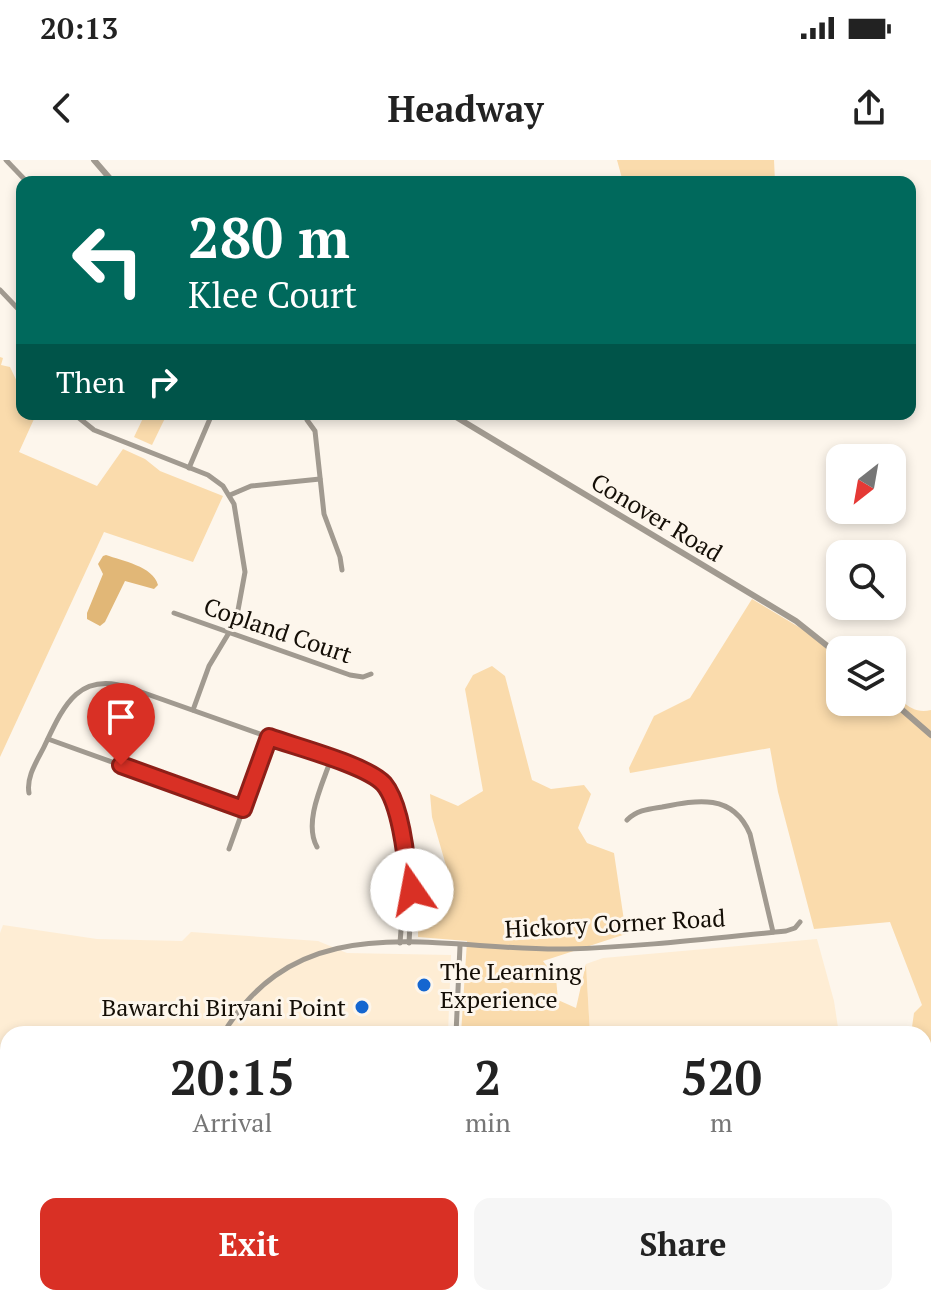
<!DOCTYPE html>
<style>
:root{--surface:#fff;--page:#f6f6f6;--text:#222;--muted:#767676;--accent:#d93025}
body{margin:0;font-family:"PT Serif",serif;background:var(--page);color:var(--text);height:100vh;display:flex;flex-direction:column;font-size:30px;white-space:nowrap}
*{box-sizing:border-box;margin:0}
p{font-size:26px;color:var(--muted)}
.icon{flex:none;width:44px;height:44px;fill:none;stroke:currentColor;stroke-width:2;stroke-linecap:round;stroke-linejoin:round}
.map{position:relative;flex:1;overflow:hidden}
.details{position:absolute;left:0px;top:866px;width:932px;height:280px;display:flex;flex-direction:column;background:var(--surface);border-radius:24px 24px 0 0;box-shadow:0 4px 12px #0003}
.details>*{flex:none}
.banner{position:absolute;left:16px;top:16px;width:900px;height:244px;border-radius:16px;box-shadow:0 4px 12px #0003;background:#00695c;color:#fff;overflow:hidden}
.needle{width:52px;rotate:211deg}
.buttons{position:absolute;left:826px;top:284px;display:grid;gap:16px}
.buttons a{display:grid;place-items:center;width:80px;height:80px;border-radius:16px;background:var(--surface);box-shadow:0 4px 12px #0003;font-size:40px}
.pin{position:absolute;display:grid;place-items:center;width:68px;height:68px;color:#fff;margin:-82px -34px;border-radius:50% 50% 50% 0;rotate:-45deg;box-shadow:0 0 8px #0007}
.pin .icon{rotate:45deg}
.me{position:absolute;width:88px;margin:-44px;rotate:348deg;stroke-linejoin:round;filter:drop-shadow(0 0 6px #0008)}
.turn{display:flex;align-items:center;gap:28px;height:168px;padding:0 40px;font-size:36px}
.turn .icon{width:104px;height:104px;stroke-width:2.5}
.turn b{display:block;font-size:56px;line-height:68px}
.then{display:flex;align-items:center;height:76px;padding:0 40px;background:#0003;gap:16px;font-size:30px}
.eta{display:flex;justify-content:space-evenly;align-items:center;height:136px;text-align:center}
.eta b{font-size:48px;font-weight:700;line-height:56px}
.button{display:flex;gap:16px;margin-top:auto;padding:16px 40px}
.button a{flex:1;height:92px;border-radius:16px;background:var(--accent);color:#fff;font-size:32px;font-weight:700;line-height:92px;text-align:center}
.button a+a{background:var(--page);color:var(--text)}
.status{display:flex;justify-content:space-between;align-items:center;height:56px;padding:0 40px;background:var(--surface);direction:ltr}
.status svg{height:22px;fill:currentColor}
header{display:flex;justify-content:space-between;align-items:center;height:104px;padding:0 40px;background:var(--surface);font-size:36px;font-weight:700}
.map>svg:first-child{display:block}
.built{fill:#feedd4}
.green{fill:#fadbac}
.water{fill:#e1b777}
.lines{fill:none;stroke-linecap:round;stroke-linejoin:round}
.minor{stroke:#a19a90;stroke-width:5}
.tertiary{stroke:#a19a90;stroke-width:6}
.primary{stroke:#5b4f3d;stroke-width:8}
.trunk{stroke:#4e422f;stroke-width:8}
.route-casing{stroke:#8d1f18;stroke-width:20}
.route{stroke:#d93025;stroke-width:14}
.poi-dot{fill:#1466d0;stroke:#fdf6ec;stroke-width:3}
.labels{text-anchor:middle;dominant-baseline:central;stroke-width:6;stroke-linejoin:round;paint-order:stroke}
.street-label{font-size:24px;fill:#140e06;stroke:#fdf6ec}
.poi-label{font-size:24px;fill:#140e06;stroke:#fdf6ec;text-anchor:start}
</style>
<div class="status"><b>20:13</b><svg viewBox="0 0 49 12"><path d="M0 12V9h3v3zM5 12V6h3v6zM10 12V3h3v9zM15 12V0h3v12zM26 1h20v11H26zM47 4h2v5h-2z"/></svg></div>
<header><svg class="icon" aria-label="back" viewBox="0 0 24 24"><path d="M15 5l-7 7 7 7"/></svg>Headway<svg class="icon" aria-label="share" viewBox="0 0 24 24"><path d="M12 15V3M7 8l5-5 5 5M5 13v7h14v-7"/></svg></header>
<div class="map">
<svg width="931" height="1146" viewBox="0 0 931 1146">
<rect width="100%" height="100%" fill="#fdf6ec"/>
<!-- built -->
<g class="built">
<path d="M3,765L97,779L182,781L191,772L318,781L347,793L451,795L448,874H8V915L3,903L0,902V773Z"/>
<path d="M817,779L834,841L839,874H590L586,804L603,798Z"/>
</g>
<!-- green -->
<g class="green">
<path d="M617,0H774L775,22H623Z"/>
<path d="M0,197L3,198L1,205L10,207L22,232V254H32L34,259L19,292L97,326L123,289L145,299L160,311L223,336L193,402L104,372L0,597Z"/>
<path d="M145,254H167L152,285L134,277Z"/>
<path d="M752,439L812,475L840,500V542H888L893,547L902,541C911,549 919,553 931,550V887L924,889V874H911L914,853L922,845L890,762L814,769L778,632L770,588L630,613L629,608L654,556L690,538Z"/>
<path d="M492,506L505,516L532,620L551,629L584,625L591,634L578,668L587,683L614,693L626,774L543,801L556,818L558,840L576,848L586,804L590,874H461L467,781L418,777L419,716H449L432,657L430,634L458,646L483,631L465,529L473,515Z"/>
<path d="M0,902L3,903L8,915V965H0Z"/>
<path d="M0,991H8V1138H24L26,1146H0Z"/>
<path d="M924,1001H931V1146H872L871,1138H924Z"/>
<path d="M524,1138H723L719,1146H527Z"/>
</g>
<!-- water -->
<path class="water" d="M106,395C122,401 153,406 158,425L154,429L125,421L105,462L100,466L87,459V453L103,414L98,404L103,396Z"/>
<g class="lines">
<!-- minor -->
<g class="minor">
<path d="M6,0L27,22"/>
<path d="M0,130L22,153"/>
<path d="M74,254L94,270L208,315L223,326L234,344L245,412L236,461L209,506L193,550"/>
<path d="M307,260L315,271L324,354L340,397L342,410"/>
<path d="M189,308L212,254"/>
<path d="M230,335L251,326L320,319"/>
<path d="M174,453L350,515L363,517L371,514"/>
<path d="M48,579L243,649"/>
<path d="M29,633C26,617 37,601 44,587C63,547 78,510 130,528L362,610C402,628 405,682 408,720L412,728L409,783"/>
<path d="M627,660C637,650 649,649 662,647C697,640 733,633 750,674L773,772"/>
<path d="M317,687C303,662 323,623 331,599"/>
<path d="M229,689L269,577"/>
<path d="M400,783L404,731L408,720"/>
<path d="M223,874C302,741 441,792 567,789C640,787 714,778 786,771L795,768L800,762"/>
<path d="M456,874L460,786"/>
<path d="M489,1138L491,1146"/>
<path d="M369,1146L386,1138"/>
</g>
<!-- tertiary -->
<g class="tertiary">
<path d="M94,0L113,22"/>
<path d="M451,254L796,461L840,496"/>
<path d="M892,541L931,575"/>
<path d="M193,1138L197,1146"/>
</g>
<!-- primary -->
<path class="primary" d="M0,979H8"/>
<!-- trunk -->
<g class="trunk">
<path d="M924,975H931"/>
<path d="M924,988H931"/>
<path d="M207,1146L218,1138"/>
<path d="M233,1146L245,1138"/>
</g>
</g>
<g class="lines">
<!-- route casing -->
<g class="route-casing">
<path id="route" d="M121,605L243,649L269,577C296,587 367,605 384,624C400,643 406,695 408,720L412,730"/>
</g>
<!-- route -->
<use href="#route" class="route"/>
</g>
<!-- markers -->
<g class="poi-dot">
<circle cx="424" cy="825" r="8"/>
<circle cx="362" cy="847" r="8"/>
</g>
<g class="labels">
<!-- street labels -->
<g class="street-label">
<text transform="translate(657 357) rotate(31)">Conover Road</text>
<text transform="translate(278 470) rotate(19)">Copland Court</text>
<text transform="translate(615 763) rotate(-3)">Hickory Corner Road</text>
</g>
<!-- poi labels -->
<g class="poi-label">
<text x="440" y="811">The Learning<tspan x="440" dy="28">Experience</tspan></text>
<text x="346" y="847" text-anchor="end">Bawarchi Biryani Point</text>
</g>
</g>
</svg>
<div class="buttons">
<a><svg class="needle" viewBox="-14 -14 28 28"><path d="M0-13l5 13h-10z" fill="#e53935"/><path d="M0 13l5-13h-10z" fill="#767676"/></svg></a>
<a><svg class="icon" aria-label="search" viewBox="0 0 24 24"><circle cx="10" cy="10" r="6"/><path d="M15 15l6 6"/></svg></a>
<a><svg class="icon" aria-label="layers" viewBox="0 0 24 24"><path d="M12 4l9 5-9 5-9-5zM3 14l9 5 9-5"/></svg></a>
</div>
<div class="pin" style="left:121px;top:605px;background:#d93025"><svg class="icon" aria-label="arrive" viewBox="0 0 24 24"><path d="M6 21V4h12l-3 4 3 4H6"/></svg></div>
<svg class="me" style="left:412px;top:730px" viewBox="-20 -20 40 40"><circle r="19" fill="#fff"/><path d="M0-13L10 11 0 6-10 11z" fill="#d93025"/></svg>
<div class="banner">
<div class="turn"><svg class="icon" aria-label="left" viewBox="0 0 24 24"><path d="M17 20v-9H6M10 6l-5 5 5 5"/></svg><div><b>280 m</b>Klee Court</div></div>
<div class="then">Then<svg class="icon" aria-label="right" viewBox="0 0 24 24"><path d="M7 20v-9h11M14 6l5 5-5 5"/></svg></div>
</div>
<section class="details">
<div class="eta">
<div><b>20:15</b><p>Arrival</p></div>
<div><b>2</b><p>min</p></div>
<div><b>520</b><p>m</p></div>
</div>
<div class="button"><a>Exit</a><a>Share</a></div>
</section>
</div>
